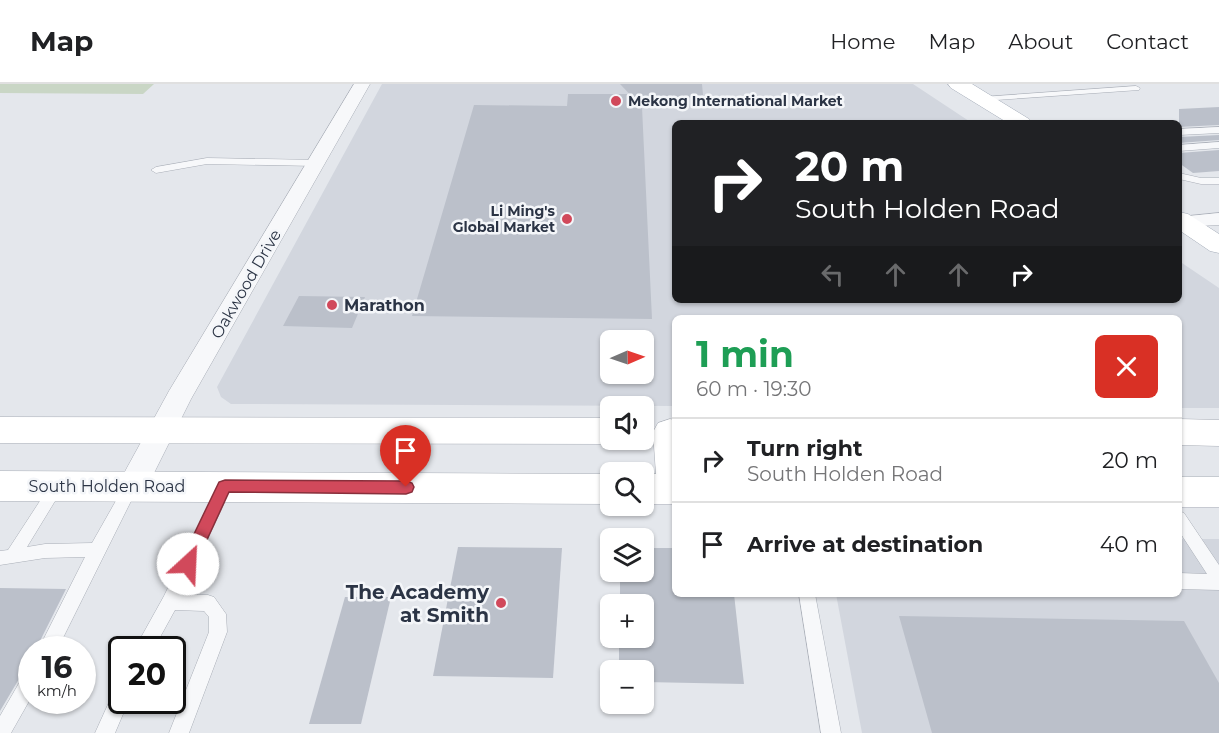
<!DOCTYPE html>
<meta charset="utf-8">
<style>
:root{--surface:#fff;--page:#f2f2f2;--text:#202124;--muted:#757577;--line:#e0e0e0}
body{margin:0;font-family:Montserrat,sans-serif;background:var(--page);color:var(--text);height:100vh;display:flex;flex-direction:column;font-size:22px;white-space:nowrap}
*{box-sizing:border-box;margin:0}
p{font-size:20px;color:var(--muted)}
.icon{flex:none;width:33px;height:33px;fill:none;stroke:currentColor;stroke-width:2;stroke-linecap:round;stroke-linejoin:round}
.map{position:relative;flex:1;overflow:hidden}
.side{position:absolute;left:672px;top:231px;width:510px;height:282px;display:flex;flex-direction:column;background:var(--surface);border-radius:9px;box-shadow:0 2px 4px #0004}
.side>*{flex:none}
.hud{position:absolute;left:672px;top:36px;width:510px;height:183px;border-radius:9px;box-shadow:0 2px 4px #0004;background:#202124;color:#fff;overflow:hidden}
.needle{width:39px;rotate:88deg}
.buttons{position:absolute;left:600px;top:246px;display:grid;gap:12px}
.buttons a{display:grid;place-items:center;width:54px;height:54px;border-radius:9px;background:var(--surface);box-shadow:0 2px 4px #0004;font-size:30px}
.speed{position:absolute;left:18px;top:552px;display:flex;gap:12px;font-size:30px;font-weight:700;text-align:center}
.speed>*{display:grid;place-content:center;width:78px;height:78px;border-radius:50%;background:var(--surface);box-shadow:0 2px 4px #0004;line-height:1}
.speed small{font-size:15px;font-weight:400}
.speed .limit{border:3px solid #111;border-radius:9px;background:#fff;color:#111}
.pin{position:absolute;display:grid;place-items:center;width:51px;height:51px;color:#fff;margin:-62px -26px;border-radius:50% 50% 50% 0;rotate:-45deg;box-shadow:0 0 6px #0007}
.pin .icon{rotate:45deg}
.me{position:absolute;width:66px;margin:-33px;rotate:25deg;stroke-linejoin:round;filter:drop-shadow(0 0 4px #0008)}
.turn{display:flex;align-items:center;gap:21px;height:126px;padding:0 24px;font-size:27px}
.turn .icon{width:78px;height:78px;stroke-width:2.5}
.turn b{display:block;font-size:42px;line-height:51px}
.lanes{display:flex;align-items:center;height:57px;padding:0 24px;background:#0003;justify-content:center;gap:30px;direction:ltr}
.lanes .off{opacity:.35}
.round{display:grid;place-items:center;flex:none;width:63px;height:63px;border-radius:9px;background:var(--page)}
.summary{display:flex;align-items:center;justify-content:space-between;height:102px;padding:0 24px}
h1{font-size:36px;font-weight:700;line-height:45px;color:#1e9e55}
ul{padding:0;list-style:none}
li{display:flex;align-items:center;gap:18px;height:84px;padding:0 24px;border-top:2px solid var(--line)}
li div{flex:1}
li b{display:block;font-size:22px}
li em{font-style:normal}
header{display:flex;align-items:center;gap:36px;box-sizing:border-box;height:84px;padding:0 30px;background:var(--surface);border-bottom:2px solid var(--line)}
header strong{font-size:28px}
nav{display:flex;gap:33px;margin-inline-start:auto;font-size:21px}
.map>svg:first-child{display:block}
.built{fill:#d2d6de;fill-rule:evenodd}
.green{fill:#c9d6c5}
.building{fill:#bbc0ca}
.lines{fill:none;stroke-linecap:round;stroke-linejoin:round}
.lane-casing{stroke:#a9aeb7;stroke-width:1}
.street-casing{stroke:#a9aeb7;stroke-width:1}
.secondary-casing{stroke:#a9aeb7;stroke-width:1}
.primary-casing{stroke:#a3abb8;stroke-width:1}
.lane{fill:#f7f8fa;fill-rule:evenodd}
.street{fill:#f7f8fa;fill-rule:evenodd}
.secondary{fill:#fff;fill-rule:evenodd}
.primary{fill:#fff;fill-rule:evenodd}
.route{fill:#d1495b;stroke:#882f3b;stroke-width:1.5}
.poi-dot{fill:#d1495b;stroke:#f4f6f9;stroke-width:2}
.labels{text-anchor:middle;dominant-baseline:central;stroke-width:5;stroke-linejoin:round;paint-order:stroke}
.far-poi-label{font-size:14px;font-weight:bold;fill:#2b3445;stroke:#f4f6f9;text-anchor:start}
.street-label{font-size:16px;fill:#2b3445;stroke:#f4f6f9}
.poi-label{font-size:16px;font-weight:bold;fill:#2b3445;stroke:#f4f6f9;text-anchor:start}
.near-poi-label{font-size:20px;font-weight:bold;fill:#2b3445;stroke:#f4f6f9;text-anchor:end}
</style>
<header>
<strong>Map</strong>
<nav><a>Home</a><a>Map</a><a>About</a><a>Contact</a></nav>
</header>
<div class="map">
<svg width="1219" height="649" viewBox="0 0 1219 649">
<rect width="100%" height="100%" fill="#e4e7ec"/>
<!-- built -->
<g class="built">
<path d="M382,0H913L972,39H675V216H1179V177L1219,204V324H1179V234H675V322L231,320L221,313L217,303ZM610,256H644V290H610Z"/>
<path d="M1179,455H1219V649H862L836,510H1179Z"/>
</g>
<!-- green -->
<path class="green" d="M0,0H154L143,10L0,9Z"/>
<!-- building -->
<g class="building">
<path d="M620,0H702L703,11L642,23Z"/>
<path d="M568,10H630L642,23L652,235L412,232L474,21L567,22Z"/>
<path d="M1219,23V41L1179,43V25Z"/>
<path d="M1219,51V56L1179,59V53Z"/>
<path d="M1219,66V87L1193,89L1179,79V69Z"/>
<path d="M299,212L365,213L352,244L283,242Z"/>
<path d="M458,463L562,464L553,594L433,592Z"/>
<path d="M644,464H675V510H734L744,600L644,598V586H619V554H644V520H620V488H644Z"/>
<path d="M0,504L66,505L36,565L32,566V573L0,627Z"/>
<path d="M345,513H391L361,640H309Z"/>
<path d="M899,532L1184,537L1219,599V649H932Z"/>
</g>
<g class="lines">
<!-- lane casing -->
<g class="lane-casing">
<g id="lane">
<path d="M1136,2L1140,4L1139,6L982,17L978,15L982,13Z"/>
<path d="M1219,43V49L1179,51V45Z"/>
<path d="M1219,58V64L1179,67V61Z"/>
<path d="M207,74L317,76L322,79L317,82L207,80L156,89L151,86L156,83Z"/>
<path d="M1179,89L1201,94H1219V100H1201L1179,95Z"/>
<path d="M225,396L230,398L232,402L182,510L208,511L214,513L226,530L227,548L189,649H169L209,548V533L204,527L175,526L153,566H134L164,512L220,398Z"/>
<path d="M131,397L136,399L138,403L57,566H38L85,473L45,474L0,481V467L8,466L51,400L56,398L61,400L63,404L27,463L45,460L92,459L126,399Z"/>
<path d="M1179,427L1184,429L1219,481V506L1179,505V489L1207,490L1179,447Z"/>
<path d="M799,510H815L841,649H821Z"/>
<path d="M32,584V612L11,649H0V632L26,587Z"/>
<path d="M122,603V616H129L115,649H95L115,605Z"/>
</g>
</g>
<!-- street casing -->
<g class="street-casing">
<g id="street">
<path d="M354,0H370L191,315L143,411L132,414L121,411L117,402L169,307Z"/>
<path d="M1219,129V141L1179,143V133Z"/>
</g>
</g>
<!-- secondary casing -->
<g class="secondary-casing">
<g id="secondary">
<path d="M0,333L610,334V356H622L610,360L0,359Z"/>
<path d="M670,335L675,336V420H644V390H656L653,348L658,339Z"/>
<path d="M1179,335L1219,336V362L1179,361Z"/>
<path d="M0,387L610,390V420L0,417Z"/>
<rect x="1179" y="393" width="40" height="30"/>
</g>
</g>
<!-- primary casing -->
<g class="primary-casing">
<g id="primary">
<path d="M948,0H972L1029,35L1032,39H1008L951,4Z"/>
<path d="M1179,128L1188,130L1219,150V169L1210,167L1179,146Z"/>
</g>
</g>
<!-- lane -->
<use href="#lane" class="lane"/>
<!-- street -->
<use href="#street" class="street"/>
<!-- secondary -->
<use href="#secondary" class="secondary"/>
<!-- primary -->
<use href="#primary" class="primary"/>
</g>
<!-- route -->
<path class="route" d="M225,396L406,397L412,399L414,403L412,408L406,410L229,408L193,486L188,488L182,486L179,480L182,475L219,398Z"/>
<!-- markers -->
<g class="poi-dot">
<circle cx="616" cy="17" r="6"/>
<circle cx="567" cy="135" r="6"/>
<circle cx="332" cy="221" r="6"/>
<circle cx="501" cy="519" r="6"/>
</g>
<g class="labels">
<!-- far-poi labels -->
<g class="far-poi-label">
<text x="628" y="17">Mekong International Market</text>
<text x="555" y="127" text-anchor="end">Li Ming's<tspan x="555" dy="16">Global Market</tspan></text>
</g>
<!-- street labels -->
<g class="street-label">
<text transform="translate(246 200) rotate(-60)">Oakwood Drive</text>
<text x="107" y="402">South Holden Road</text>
</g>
<!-- poi labels -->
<g class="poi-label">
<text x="344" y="221">Marathon</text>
</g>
<!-- near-poi labels -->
<g class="near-poi-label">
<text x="489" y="508">The Academy<tspan x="489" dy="23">at Smith</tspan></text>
</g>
</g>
</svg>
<div class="buttons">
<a><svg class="needle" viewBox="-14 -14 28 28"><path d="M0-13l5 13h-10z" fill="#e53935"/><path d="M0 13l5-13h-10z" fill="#757577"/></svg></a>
<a><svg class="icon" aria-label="sound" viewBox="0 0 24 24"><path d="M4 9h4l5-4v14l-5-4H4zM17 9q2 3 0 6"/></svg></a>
<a><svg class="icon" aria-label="search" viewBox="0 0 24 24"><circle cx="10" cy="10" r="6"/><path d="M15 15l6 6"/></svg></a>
<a><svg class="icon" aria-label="layers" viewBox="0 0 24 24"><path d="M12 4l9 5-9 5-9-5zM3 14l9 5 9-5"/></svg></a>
<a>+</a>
<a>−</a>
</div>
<div class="speed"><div>16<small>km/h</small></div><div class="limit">20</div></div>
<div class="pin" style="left:406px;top:403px;background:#d93025"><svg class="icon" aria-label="arrive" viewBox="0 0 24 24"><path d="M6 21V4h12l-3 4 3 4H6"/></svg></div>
<svg class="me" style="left:188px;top:480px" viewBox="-20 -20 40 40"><circle r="19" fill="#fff"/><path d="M0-13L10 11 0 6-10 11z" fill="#d1495b"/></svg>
<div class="hud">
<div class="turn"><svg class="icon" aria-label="right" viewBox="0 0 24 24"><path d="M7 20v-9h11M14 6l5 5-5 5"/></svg><div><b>20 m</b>South Holden Road</div></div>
<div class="lanes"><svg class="icon off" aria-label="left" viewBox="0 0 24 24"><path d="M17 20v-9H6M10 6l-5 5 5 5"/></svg><svg class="icon off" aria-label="ahead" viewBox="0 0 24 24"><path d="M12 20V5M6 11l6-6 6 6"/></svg><svg class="icon off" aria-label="ahead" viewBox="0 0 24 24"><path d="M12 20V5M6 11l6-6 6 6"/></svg><svg class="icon" aria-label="right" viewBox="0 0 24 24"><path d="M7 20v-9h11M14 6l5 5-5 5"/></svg></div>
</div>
<section class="side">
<div class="summary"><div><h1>1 min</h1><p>60 m · 19:30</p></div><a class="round" style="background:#d93025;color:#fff"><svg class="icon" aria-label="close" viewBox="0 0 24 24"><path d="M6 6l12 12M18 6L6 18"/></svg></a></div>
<ul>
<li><svg class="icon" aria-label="right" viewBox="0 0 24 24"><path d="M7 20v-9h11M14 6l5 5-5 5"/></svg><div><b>Turn right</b><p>South Holden Road</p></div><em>20 m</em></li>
<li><svg class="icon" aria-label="arrive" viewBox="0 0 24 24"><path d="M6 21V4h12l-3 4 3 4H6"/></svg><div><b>Arrive at destination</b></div><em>40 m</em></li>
</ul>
</section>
</div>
